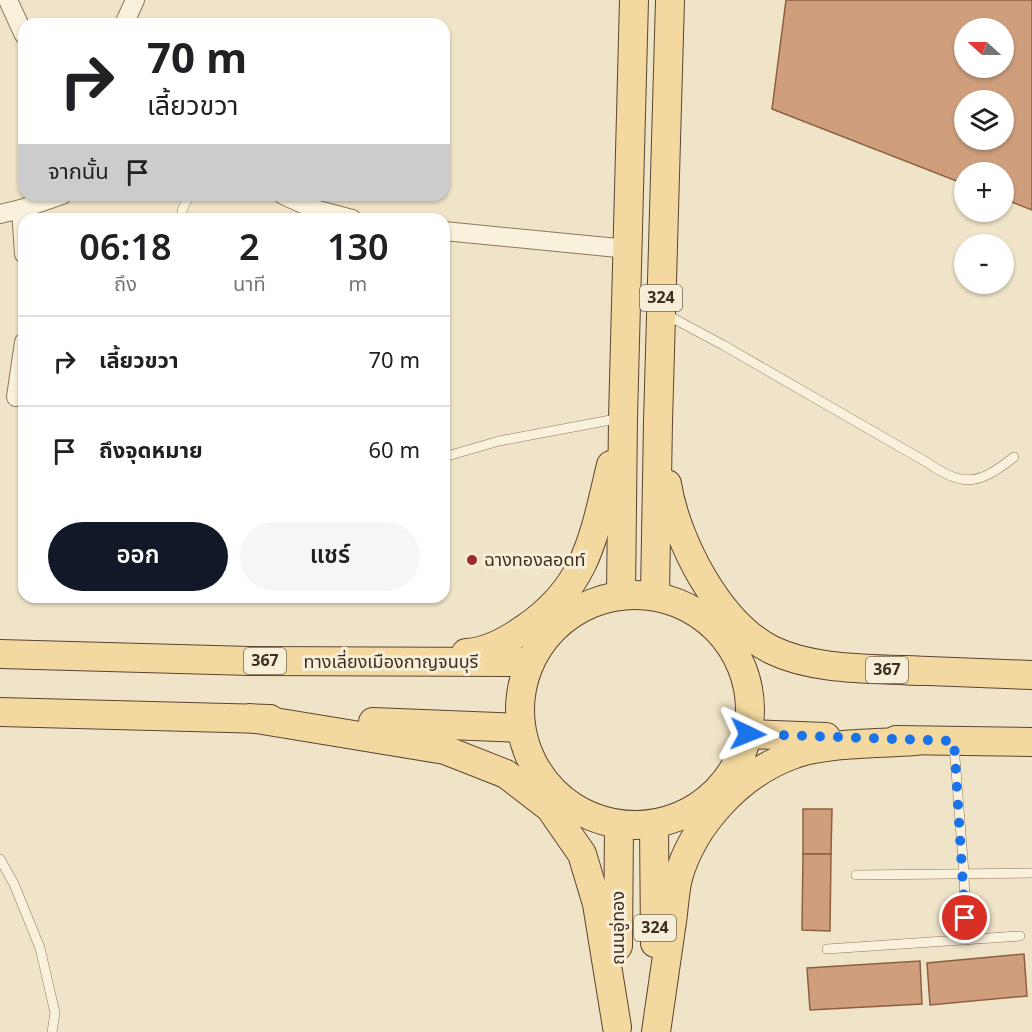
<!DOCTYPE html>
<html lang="th">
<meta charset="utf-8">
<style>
:root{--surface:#fff;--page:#f6f6f6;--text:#202124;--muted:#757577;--line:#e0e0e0;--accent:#111827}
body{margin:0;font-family:Georgia,"Noto Sans Thai",serif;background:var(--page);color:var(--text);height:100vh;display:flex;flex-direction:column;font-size:22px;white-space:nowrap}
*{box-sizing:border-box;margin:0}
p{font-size:20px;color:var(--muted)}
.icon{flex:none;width:33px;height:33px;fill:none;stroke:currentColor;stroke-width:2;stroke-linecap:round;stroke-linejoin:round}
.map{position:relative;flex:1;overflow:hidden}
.panel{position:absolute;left:18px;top:213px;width:432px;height:390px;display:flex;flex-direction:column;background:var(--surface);border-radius:18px;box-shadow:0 2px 4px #0004}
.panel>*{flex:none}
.banner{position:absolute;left:18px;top:18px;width:432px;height:183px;border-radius:18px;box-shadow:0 2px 4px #0004;background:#fff;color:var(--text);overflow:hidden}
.needle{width:39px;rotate:291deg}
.buttons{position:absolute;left:954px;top:18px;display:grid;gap:12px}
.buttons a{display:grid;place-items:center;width:60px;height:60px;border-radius:50%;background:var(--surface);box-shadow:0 2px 4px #0004;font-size:30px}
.pin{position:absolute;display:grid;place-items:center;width:51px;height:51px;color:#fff;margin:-26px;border:3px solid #fff;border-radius:50%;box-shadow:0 2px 6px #0007}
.me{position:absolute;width:66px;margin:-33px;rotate:92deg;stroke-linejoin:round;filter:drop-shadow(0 0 4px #0008)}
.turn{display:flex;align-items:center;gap:21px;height:126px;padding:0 30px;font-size:27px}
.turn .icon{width:78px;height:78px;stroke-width:2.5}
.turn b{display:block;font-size:42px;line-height:51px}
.then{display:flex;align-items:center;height:57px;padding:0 30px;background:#0003;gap:12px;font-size:22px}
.eta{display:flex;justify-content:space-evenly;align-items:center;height:102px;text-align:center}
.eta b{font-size:36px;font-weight:600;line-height:42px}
.button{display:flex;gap:12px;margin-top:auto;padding:12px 30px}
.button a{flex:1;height:69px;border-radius:36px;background:var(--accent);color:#fff;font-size:24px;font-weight:600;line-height:69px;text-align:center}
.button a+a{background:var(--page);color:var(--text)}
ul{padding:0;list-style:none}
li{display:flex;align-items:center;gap:18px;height:90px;padding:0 30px;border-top:2px solid var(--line)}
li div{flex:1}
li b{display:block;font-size:22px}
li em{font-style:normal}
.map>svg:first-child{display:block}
.building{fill:#cf9f7d;stroke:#8d5f41;stroke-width:1.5;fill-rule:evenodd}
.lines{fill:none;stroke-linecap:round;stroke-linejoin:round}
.service-casing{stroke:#8d765c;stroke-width:10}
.minor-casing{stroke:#8d765c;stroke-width:20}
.primary-casing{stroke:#5b4430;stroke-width:30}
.service{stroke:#faf1dc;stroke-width:9}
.minor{stroke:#faf1dc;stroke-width:18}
.primary{stroke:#f3d9a0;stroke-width:28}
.route{stroke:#1a73e8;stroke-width:10;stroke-dasharray:0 18}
.poi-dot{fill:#9e2a2b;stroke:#f7eed8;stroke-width:2}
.labels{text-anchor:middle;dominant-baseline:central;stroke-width:6;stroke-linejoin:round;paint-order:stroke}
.shield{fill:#f7eed8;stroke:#756857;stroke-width:1.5}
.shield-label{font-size:16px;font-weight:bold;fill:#3d2e20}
.poi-label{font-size:18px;fill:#3d2e20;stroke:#f7eed8;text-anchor:start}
.street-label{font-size:18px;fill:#3d2e20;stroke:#f7eed8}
</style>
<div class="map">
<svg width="1032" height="1032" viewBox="0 0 1032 1032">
<rect width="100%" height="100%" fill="#f0e4c8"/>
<!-- building -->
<g class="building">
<path d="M786,0H1032V210L1004,199V172H964V184L772,109ZM964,28H1004V68H964ZM964,100H1004V140H964Z"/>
<path d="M803,809H832L831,854H803Z"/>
<path d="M803,854H831L830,931L802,930Z"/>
<path d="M1024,954L1027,996L930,1005L927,963Z"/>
<path d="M920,961L922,1004L810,1010L807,968Z"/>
</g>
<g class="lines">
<!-- service casing -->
<g class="service-casing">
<g id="service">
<path d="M180,219L183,208L190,195"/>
<path d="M665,314L723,345L928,463C964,489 981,483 1014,457"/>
<path d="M444,457L499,441L621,418"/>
<path d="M954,745L964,873L966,940"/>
<path d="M0,859L14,884L40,948L55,1013L52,1032"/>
<path d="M856,875L1032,873"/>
<path d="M827,949L1020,936"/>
</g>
</g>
<!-- minor casing -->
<g class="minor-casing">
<g id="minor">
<path d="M8,0L24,35"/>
<path d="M124,24L135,0"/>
<path d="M283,195L314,209L352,219"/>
<path d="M21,209L24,254"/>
<path d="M0,214L21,209L62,195"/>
<path d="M444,231L628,249"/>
<path d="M16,397L24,342"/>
</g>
</g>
<!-- primary casing -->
<g class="primary-casing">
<g id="primary">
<path d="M667,484C676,540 718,623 772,650C815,671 874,668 921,671"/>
<circle cx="635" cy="710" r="115"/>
<path d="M621,595L623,418L634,0"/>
<path d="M655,595L658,422L670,0"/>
<path d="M466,653C487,652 507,641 524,629C588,586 594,535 611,465"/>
<path d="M0,654L250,661L530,662"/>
<path d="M903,670L1032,675"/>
<path d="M0,712L270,719"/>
<path d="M250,718L445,750L506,774L550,808L582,854L597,904L617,1027"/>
<path d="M373,722L521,728"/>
<path d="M748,734L826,737"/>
<path d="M896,740L1032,742"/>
<path d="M654,824L655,943"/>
<path d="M618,946L619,825"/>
<path d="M656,1032C661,997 666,963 671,928C674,912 674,894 678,878C693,824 740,774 792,755C826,742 878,744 915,741"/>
</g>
</g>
<!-- service -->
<use href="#service" class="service"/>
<!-- minor -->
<use href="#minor" class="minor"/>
<!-- primary -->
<use href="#primary" class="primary"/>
</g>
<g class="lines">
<!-- route -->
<path class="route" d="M748,734L954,741L965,918"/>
</g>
<!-- markers -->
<circle class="poi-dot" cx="472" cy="560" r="6"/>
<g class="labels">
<!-- shield labels -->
<g class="shield">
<rect x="640" y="285" width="42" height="26" rx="4.5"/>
<rect x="244" y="648" width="42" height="26" rx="4.5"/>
<rect x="866" y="657" width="42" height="26" rx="4.5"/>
<rect x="634" y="915" width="42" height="26" rx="4.5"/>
</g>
<g class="shield-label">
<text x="661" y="298">324</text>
<text x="265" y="661">367</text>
<text x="887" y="670">367</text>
<text x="655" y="928">324</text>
</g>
<!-- poi labels -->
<g class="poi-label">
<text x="484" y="560">ฉางทองลอดท์</text>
</g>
<!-- street labels -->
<g class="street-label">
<text x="391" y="662">ทางเลี่ยงเมืองกาญจนบุรี</text>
<text transform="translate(618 928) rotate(-90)">ถนนอู่ทอง</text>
</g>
</g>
</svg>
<div class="buttons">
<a><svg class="needle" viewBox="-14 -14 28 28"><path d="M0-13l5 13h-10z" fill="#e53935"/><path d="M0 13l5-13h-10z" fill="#757577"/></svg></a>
<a><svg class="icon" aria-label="layers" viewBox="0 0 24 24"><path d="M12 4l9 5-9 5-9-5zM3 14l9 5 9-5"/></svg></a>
<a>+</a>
<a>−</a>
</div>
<div class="pin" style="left:965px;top:918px;background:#d93025"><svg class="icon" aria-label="arrive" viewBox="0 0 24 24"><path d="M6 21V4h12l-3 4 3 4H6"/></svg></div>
<svg class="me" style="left:748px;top:734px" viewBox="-20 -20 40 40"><path d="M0-17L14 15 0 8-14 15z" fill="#1a73e8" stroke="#fff" stroke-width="4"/></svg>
<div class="banner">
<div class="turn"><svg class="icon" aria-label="right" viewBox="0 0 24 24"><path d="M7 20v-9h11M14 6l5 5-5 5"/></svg><div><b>70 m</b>เลี้ยวขวา</div></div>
<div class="then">จากนั้น<svg class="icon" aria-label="arrive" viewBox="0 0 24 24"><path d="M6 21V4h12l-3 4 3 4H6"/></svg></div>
</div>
<section class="panel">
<div class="eta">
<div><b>06:18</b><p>ถึง</p></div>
<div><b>2</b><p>นาที</p></div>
<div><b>130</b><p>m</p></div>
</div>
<ul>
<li><svg class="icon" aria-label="right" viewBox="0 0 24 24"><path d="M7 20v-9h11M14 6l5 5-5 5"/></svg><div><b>เลี้ยวขวา</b></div><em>70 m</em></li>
<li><svg class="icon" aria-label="arrive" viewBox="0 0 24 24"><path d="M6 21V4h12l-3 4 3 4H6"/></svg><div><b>ถึงจุดหมาย</b></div><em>60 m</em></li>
</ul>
<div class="button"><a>ออก</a><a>แชร์</a></div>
</section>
</div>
